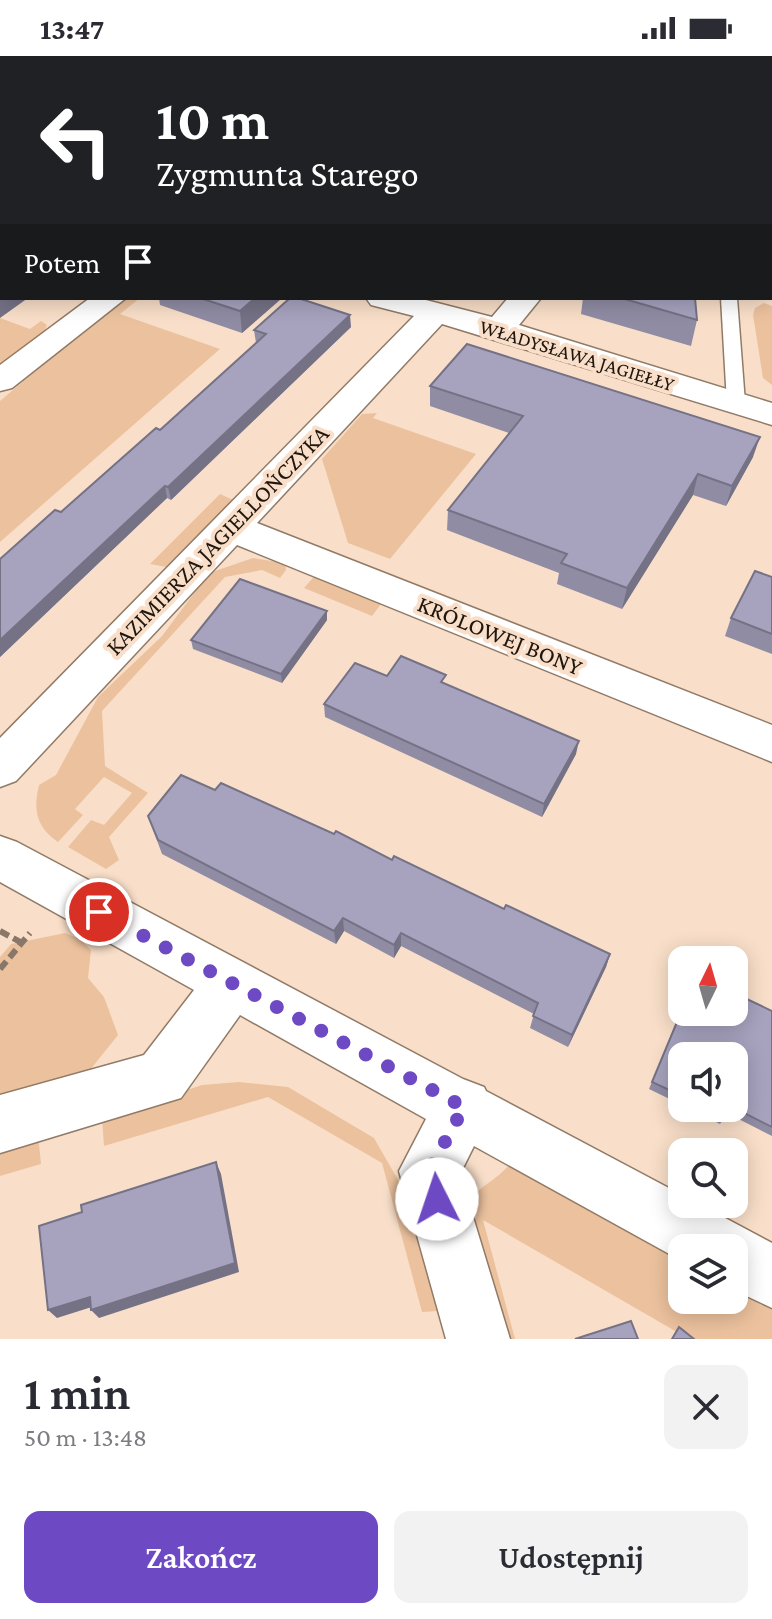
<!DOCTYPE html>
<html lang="pl">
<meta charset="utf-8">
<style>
:root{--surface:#fff;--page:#f2f2f3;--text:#2b2b33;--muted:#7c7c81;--accent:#6d4ac3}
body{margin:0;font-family:"Crimson Pro",serif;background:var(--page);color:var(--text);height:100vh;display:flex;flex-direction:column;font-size:30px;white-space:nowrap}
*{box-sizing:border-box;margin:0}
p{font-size:26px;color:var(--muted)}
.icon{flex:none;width:44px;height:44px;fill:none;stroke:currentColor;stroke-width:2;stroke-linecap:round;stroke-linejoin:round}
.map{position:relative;height:1283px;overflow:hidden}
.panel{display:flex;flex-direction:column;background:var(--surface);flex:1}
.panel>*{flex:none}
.top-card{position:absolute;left:0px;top:0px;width:772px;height:244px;box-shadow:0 4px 20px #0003;background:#202124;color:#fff;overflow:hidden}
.needle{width:52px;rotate:5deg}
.controls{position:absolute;left:668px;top:890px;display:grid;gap:16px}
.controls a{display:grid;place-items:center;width:80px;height:80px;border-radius:16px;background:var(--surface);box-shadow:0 4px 20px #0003;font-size:40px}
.pin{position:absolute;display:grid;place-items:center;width:68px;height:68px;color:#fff;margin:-34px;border:4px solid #fff;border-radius:50%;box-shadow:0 2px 8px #0007}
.me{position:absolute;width:88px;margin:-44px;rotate:356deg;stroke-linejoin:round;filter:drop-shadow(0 0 6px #0008)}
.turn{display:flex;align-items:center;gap:28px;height:168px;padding:0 24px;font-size:36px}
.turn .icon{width:104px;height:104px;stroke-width:2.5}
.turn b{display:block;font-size:56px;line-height:68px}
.then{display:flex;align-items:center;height:76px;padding:0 24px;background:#0003;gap:16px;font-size:30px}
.round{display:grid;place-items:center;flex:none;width:84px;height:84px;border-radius:16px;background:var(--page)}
.head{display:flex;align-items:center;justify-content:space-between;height:136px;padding:0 24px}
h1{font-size:48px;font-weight:600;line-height:60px}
.cta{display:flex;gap:16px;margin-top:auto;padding:16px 24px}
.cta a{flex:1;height:92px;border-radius:16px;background:var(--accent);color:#fff;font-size:32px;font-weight:600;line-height:92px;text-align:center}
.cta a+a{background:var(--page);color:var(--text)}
.status{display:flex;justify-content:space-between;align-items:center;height:56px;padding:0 40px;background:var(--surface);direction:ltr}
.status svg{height:22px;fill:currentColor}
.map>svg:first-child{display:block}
.green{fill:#ecc29e}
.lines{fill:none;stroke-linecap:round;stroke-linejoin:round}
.service-casing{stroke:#917a66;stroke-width:3}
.minor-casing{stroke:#917a66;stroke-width:3}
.secondary-casing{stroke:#917a66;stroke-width:3}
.path-far1{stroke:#897769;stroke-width:3;stroke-dasharray:5 2;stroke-linecap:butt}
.path{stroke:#897769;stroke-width:6;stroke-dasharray:10 5;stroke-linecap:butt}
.service{fill:#fff;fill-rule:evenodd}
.minor{fill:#fff;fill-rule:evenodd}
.secondary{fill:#fff;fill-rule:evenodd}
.wall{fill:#908ca4}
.shaded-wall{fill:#757286}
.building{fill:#a7a3bf;stroke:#757286;stroke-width:2}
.route{stroke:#6d4ac3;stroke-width:14;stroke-dasharray:0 25.2}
.labels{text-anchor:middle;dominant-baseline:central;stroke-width:8;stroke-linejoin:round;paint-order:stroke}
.far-street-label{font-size:20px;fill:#1f160e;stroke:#f9dfc9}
.street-label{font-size:24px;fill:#1f160e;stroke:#f9dfc9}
</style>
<div class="status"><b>13:47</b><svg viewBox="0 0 49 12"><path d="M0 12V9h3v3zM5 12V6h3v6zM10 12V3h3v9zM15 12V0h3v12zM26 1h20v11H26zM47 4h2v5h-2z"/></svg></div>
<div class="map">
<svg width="772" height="1283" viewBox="0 0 772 1283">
<rect width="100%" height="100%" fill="#f9dfc9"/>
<!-- green -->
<g class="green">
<path d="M122,242H140L120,258L220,293L0,486V345Z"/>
<path d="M764,247L772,250V329L763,322L753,259L755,252Z"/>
<path d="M0,262L30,273L41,265L47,269L41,283L0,312Z"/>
<path d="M377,357L373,362L476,398L390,503L348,487L322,403L362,358Z"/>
<path d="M220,438L240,447L181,507L166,511L150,508Z"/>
<path d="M253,502L285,507L286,514L280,522L262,514L225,521L102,655L105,710L148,737L109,781L119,804L106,813L68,791L91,764L104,769L132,737L104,721L75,753L83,759L58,786C36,771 33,754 39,729L56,719L98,641L162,580L209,517Z"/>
<path d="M318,516L384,544L372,560L304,532Z"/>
<path d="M65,877L80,883L91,894L88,922L104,941L118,979L86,1019L0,1048V901L11,888Z"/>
<path d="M239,1026L288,1031L374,1082L401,1129L438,1255L422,1256L382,1107L268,1041L104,1090L102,1062L202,1029Z"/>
<path d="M38,1078L41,1108L0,1120V1090Z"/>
<path d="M509,1109L532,1113L682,1192V1244H734V1219L772,1244V1283H689L483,1164L515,1283H509L473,1164L470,1143C482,1129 496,1124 509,1109Z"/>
</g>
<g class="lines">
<!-- service casing -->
<g class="service-casing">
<g id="service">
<path d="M770,221L772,222V232L770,231Z"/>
<path d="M721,242H737L745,347L736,352L727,347Z"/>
</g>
</g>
<!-- minor casing -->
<g class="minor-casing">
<g id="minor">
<path d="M10,0H36L8,2Z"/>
<path d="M386,0H417L419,2H388Z"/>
<path d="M598,0H622L596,2Z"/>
<path d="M770,79L772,80V96L770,95Z"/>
<path d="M90,242H126L12,332L0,335V309Z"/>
<path d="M366,242H418L492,261L508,242H541L519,269L772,347V369L442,268L257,467L772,669V706L237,489L16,725L0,731V682L414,260L371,249Z"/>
<path d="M0,780L17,786L463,1023L484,1031L486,1035L682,1139V1148H699L772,1187V1252L734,1234V1192H682V1205L474,1090L460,1118L510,1283H446L399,1115L426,1063L240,959L181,1042L0,1097V1039L144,999L194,934L0,826Z"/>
</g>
</g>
<!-- secondary casing -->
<g class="secondary-casing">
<g id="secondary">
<path d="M129,0H159L161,2H131Z"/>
<rect x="770" y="153" width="2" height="18"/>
</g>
</g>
<!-- path-far1 -->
<path class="path-far1" d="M315,0L325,2"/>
<!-- path -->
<g class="path">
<path d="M0,875L22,887"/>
<path d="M0,913L30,877"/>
</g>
<!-- service -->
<use href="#service" class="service"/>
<!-- minor -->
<use href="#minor" class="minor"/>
<!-- secondary -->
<use href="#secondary" class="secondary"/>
</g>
<!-- wall -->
<g class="wall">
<path d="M2,76V100L0,97V77Z"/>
<path d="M159,242H282L242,277L160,249Z"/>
<path d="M583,242H695L697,264L691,290L581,258Z"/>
<path d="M351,271L171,444L167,442L0,601V503L61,456L160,374L256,287L254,274Z"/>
<path d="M430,330L753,401L726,450L693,439L622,553L557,528L559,517L447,474L448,454L509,377L430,350Z"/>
<path d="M772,521V598L725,580L731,562Z"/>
<path d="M327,564L282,627L193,593L191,584Z"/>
<path d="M387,620L446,628L576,698L542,761L325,661L324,648Z"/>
<path d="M215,734L392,804L610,898L606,911L568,991L530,972L534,958L401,890L394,902L344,875L336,888L162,798L148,760Z"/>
<path d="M682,952V956L772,955V1080L727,1057L720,1068L688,1052H734L682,1000V1049L649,1033Z"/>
</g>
<!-- shaded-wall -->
<g class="shaded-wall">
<path d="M2,242H28L0,262V243Z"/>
<path d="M255,242H282L242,277L240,255Z"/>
<path d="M350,259L351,271L171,444L168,431Z"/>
<path d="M760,381L753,401L726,450L732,430Z"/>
<path d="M698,418L693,439L622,553L627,532Z"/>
<path d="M165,430L167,442L0,601V584Z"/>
<path d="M327,555V564L282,627L281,618Z"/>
<path d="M579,685L576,698L542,761L544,748Z"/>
<path d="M343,862L344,875L336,888L334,875Z"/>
<path d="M401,877V890L394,902V889Z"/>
<path d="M610,898L606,911L568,991L572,979Z"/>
<path d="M216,1106L221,1118L239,1216L99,1262L91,1254Z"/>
<path d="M90,1241L98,1249L57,1262L48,1254Z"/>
</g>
<!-- building -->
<g class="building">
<path d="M0,212H2V242L0,243Z"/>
<path d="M200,242H255L240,255Z"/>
<path d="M290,242H298L350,259L168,431L165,430L0,584V503L55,454L61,456L156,372L160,374L266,278L254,274Z"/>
<path d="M621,242H695L697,264L642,248Z"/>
<path d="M467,288L760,381L732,430L698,418L627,532L561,507L567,498L448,454L523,360L430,330Z"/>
<path d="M755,515L772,521V578L731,562Z"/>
<path d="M240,523L327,555L281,618L191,584Z"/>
<path d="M401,600L446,619L441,626L579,685L544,748L324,648L355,607L387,620Z"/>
<path d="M181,719L215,734L221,727L334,778L336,775L392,804L394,800L504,853L506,849L610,898L572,979L533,960L538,947L401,877L394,889L343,862L334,875L158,784L148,760Z"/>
<path d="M734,937L772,955V1071L734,1052V1000H682V1040L652,1026L682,954V956H734Z"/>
<path d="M706,1052H728L725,1062Z"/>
<path d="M216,1106L235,1207L91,1254L90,1241L48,1254L39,1170L82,1156L81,1149Z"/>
<path d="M631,1265L638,1283H575Z"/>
<path d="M679,1271L694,1283H672Z"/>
</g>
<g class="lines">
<!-- route -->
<path class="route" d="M99,856L464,1051L429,1115L437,1143"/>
</g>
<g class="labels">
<!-- far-street labels -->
<g class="far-street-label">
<text transform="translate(577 299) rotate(17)">WŁADYSŁAWA JAGIEŁŁY</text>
</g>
<!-- street labels -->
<g class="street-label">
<text transform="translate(217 484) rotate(-46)">KAZIMIERZA JAGIELLOŃCZYKA</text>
<text transform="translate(500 579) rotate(22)">KRÓLOWEJ BONY</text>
</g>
</g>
</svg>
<div class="controls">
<a><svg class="needle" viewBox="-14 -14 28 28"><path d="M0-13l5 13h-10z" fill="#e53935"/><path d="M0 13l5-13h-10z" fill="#7c7c81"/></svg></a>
<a><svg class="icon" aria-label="sound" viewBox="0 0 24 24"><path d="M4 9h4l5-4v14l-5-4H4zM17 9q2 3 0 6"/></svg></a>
<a><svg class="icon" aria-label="search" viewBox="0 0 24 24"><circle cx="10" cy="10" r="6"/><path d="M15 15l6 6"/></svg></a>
<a><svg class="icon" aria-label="layers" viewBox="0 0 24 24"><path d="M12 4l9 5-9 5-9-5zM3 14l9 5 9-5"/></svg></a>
</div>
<div class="pin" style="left:99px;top:856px;background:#d93025"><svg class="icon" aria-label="arrive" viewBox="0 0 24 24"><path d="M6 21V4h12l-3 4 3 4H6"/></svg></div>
<svg class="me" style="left:437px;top:1143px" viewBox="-20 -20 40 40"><circle r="19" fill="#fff"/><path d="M0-13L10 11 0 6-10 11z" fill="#6d4ac3"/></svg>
<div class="top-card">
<div class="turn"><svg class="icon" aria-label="left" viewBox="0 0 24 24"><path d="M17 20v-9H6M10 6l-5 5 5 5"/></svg><div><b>10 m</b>Zygmunta Starego</div></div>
<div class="then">Potem<svg class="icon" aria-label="arrive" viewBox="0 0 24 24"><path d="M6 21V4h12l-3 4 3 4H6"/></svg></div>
</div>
</div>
<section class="panel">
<div class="head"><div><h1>1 min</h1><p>50 m · 13:48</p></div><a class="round"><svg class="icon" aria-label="close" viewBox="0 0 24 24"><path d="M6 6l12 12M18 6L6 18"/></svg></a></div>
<div class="cta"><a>Zakończ</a><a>Udostępnij</a></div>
</section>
